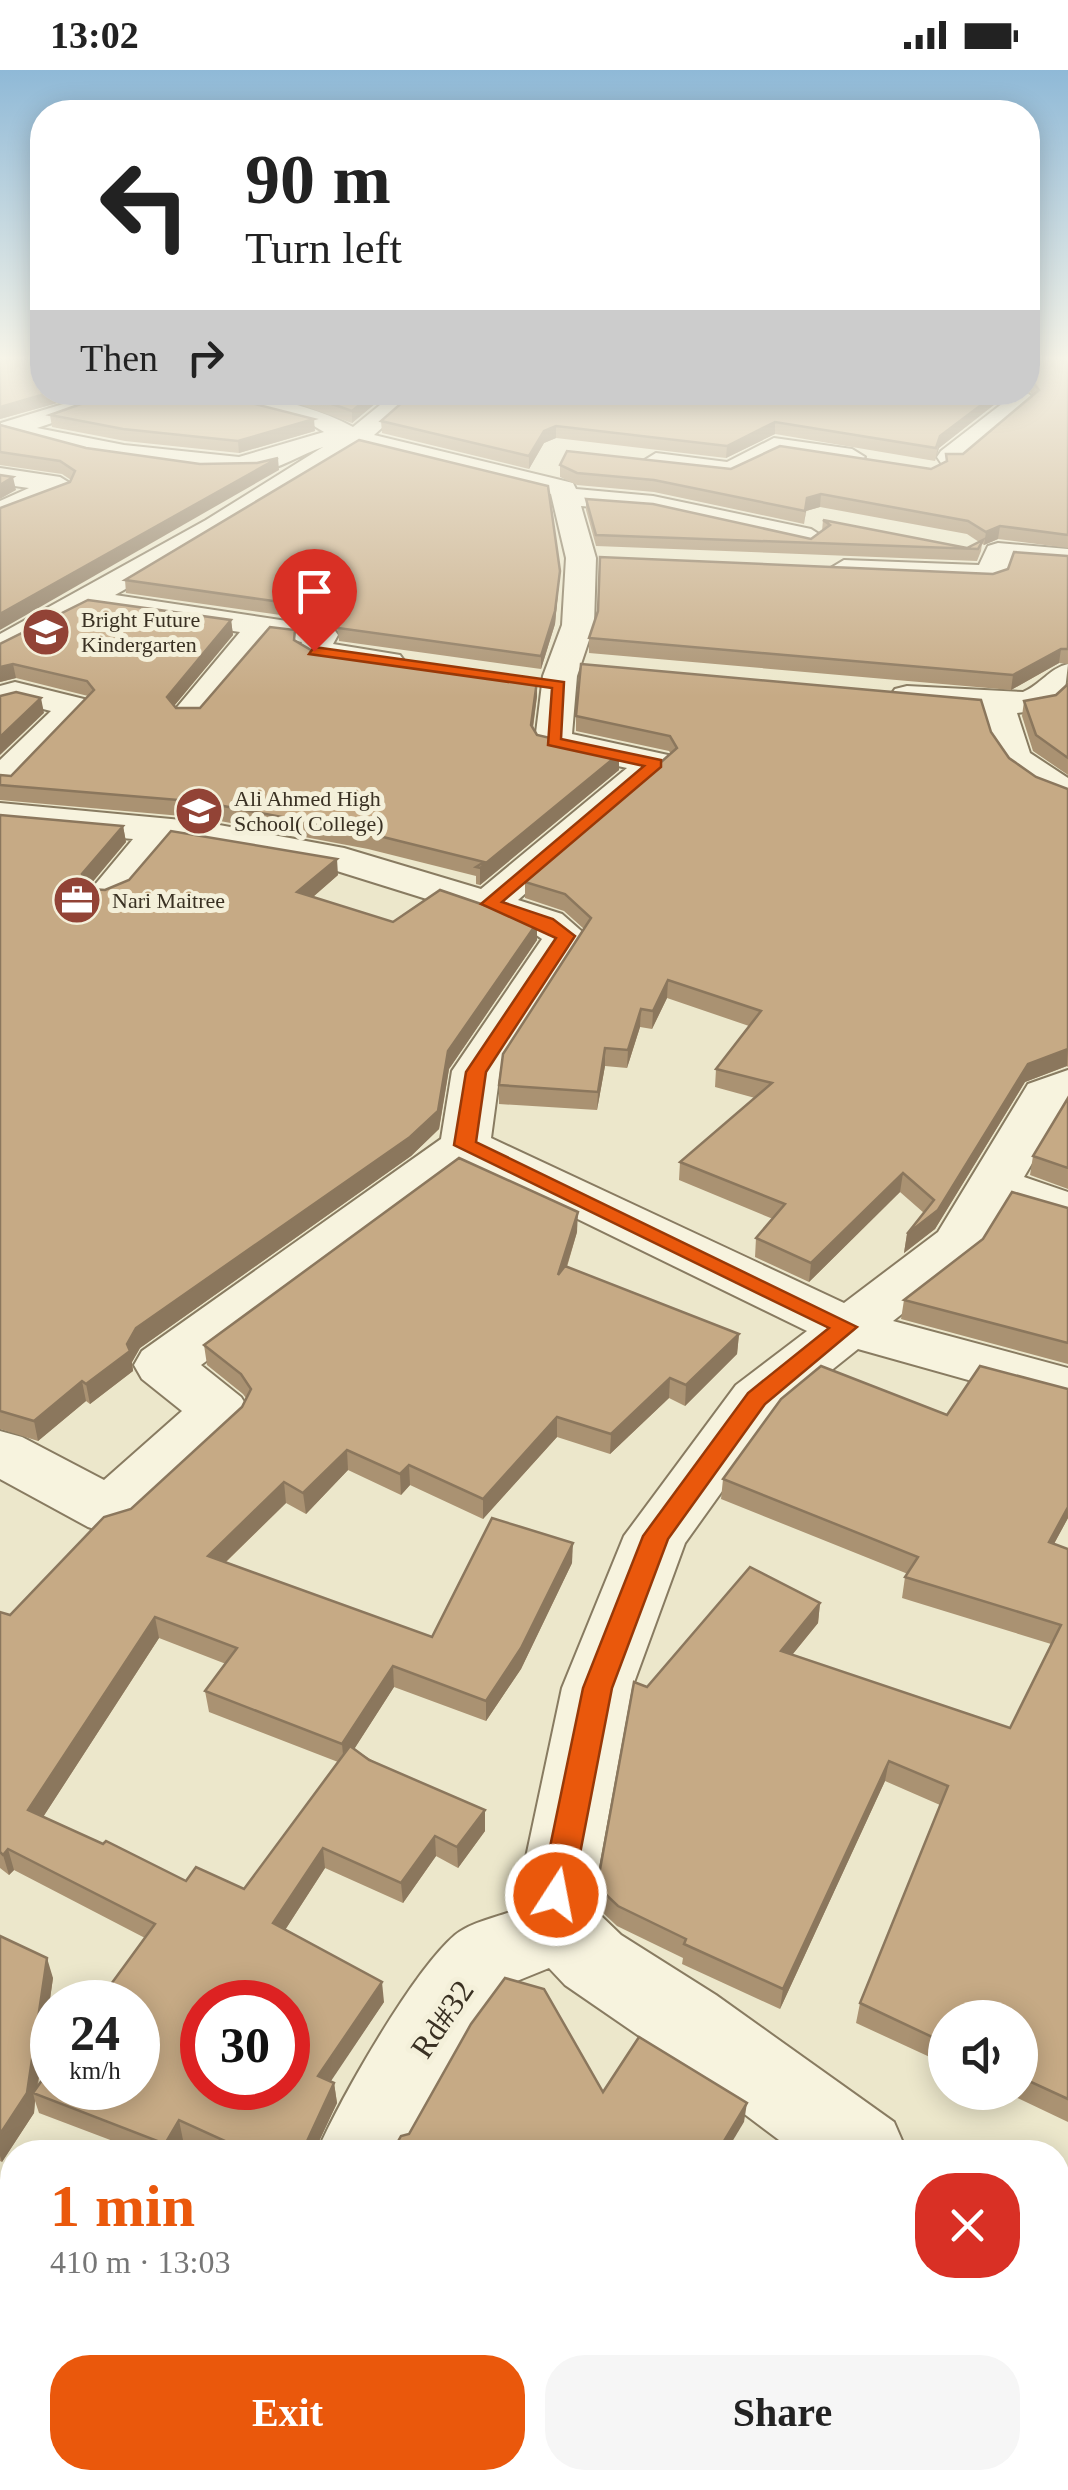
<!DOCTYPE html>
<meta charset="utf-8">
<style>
:root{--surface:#fff;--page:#f6f6f6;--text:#222;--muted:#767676;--accent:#ea580c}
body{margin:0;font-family:"Times New Roman",serif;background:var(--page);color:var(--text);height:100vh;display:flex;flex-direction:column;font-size:38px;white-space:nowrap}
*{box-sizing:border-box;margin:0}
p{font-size:32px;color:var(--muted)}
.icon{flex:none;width:55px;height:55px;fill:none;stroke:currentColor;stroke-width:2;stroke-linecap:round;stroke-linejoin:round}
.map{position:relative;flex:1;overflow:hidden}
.panel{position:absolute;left:0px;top:2070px;width:1070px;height:350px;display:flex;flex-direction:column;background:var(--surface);border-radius:40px 40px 0 0;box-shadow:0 5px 25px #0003}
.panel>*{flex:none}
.hud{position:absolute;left:30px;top:30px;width:1010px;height:305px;border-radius:40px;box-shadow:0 5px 25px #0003;background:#fff;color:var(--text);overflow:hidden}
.controls{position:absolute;left:928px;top:1930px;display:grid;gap:20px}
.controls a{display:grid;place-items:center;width:110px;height:110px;border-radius:50%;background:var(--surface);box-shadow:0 5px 25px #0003;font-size:50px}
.speed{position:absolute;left:30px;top:1910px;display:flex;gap:20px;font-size:50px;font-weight:700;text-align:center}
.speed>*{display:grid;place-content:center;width:130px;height:130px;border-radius:50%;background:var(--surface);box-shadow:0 5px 25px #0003;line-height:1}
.speed small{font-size:25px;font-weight:400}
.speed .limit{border:15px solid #d22;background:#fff;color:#111}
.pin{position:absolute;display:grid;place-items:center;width:85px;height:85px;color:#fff;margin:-102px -42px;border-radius:50% 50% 50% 0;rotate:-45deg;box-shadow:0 0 10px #0007}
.pin .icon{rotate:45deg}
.me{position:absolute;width:110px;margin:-55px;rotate:11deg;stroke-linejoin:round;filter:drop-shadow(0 0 8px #0008)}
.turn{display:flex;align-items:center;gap:35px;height:210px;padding:0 50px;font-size:45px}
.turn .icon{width:130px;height:130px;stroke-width:2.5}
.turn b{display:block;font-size:70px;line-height:85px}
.then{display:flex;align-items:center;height:95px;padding:0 50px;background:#0003;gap:20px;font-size:38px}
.round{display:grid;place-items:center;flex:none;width:105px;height:105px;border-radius:40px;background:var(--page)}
.overview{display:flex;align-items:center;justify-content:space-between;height:170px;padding:0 50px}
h1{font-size:60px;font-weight:700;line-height:75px;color:var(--accent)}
.button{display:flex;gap:20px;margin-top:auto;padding:20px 50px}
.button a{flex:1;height:115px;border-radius:40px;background:var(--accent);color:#fff;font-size:40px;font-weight:700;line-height:115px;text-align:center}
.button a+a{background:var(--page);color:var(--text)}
.status{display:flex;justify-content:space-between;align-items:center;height:70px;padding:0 50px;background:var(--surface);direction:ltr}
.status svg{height:28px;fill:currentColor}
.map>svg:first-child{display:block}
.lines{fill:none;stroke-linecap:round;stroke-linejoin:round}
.minor-casing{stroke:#887b61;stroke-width:4}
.minor{fill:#f7f3de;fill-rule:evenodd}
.wall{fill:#aa9272;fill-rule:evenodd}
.shaded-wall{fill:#8b775d}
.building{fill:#c6aa85;stroke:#8b775d;stroke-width:2.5;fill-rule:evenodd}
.route{fill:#ea580c;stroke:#983908;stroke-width:2.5}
.labels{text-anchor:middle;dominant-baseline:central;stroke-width:10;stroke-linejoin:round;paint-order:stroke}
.far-poi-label{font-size:22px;fill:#3a3123;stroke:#f4f0da;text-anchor:start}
.near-street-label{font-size:32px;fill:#3a3123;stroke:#f4f0da}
</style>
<div class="status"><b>13:02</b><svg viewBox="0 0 49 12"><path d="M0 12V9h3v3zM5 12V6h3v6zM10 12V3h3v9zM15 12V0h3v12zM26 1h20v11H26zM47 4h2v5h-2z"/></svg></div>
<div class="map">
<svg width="1068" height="2420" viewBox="0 0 1068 2420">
<rect width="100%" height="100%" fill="#ece7cb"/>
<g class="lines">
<!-- minor casing -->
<g class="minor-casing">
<g id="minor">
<path d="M194,322C248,322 304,331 353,357L396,322H422L374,365L573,413L576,419L653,426L811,459L825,468L811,477L653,442L581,436L596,488L594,555L577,606L572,664L668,685L673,693L518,830L562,844L587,866L500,1001L491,1068L844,1233L938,1162L1028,1014L1068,1000V1032L1024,1107L1068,1122V1156L1007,1136L977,1185L893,1251L1068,1298V1338L858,1279L778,1343L685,1473L632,1618L594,1825L597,1842L621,1865L716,1925L894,2052L907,2082H795L658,1979L565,1915L549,1898L512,1913L469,1972L407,2082H317C340,2029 412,1902 455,1865C470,1852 501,1846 519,1839L518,1825L562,1618L624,1466L736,1315L807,1261L469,1096L201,1295L241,1327L250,1341L241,1355L132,1457L110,1464L88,1457L0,1409V1361L22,1367L104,1410L182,1341L142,1309L134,1295L142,1281L441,1069L452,1001L542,869L532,862L337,801L171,773C150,799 131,841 94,832L88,823L133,769L0,757V733L203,752L344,778L481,819L627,698L540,679L535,671L543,606L562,555L566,488L551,424L359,377L226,462L115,525L333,558L338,565L333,574L400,585L405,592L400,599L388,602L313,591L297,581L302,572L270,567L202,649H178L173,642L240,562L89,540L0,587V564L206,450L323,377C301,384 280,399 258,402C205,410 47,385 0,362L1,353L73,331L85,338L82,343L37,358L124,375L239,387L324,362L309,353L197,327Z"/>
<path d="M973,322H1026L1035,329L959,393H941L937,387L941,381L1003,333Z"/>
<path d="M774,368L852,379L865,387L852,395L778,384L731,408L656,399L643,391L656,383L727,392Z"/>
<path d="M0,398L60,407L73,415L70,421L0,449V431L29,418L0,414Z"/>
<path d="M998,473L1068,479V497L1010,492L1002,511L991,514L844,508L829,499L844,490L979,495L988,476Z"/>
<path d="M1068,594L1064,629L1040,640L1017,643L1030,683L1068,708V732C1018,720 990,691 982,641L895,633L890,626L895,619L907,616L1023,622C1040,615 1050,598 1068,594Z"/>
<path d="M15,612L88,630L93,637L13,718L0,721V690L51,641L19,633L0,639V616Z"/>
<path d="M1058,2168L1068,2172V2351L1058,2355Z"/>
<path d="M188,2408H286L284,2420H186Z"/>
<path d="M959,2408H1057L1052,2420H954Z"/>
</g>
</g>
<!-- minor -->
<use href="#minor" class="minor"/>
</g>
<!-- wall -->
<g class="wall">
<path d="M0,288L42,322H208L315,361L239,383L125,371L52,357L50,345L83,333L75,328L0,349Z"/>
<path d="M1028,288H1068V478L998,469L984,475L982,474L981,481L977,491L596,476L586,440V429L811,469L822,461L823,450L967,478L979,472L967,464L820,437L806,441L804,454L654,422L577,415L560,407V395L731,399H931L946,391V384H963L1033,326L1028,319Z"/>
<path d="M233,322H389L352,353L276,326Z"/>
<path d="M997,323L995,334L939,378L935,391L775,364L726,388L556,368L544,373L529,399L382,363L381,351Z"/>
<path d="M0,354L86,378L200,394L279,400L70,412L71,410L62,404L0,395Z"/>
<path d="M1068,486V594L1059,593L1011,620L589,583V568L993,504Z"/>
<path d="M560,501L555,554L541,599L339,571L338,561L323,551L126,523L125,510Z"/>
<path d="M231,550L233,565L174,636L176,638H200L296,571L311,580L537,626L533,658L537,665L619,684V700L480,815L476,814V806L368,779L204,748L0,730V705L11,706L88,626L16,608L0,612V574Z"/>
<path d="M1068,614V705L1033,681L1022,646L1024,631L1056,625Z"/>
<path d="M576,646L991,662L1009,688L1036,707L1068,719V997L1067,996L1025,1012L935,1159L904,1183L907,1164L924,1143L900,1122L809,1212L755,1187L756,1168L773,1149L679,1110L680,1092L755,1028L715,1017L716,999L749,956L667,928L652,959L640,957L627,998L605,996L597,1040L499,1034V1015L584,859L564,841L525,828V812L671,684L669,681L576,661Z"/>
<path d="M0,745L123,756L126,772L89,816L91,819L105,820L338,805L313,827L393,852L537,853V870L449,999L439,1059L411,1086L140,1278L132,1292L133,1301L90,1334L86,1331L38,1371L0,1359Z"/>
<path d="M1068,1028V1119L1030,1105L1033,1086Z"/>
<path d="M1068,1138V1294L901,1249L904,1230Z"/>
<path d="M577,1162L567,1197L739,1264L737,1284L685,1336L669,1328L610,1384L557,1367L483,1449L410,1415L401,1425L348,1400L306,1444L286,1433L226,1492L432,1567L572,1493L521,1599L486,1651L394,1617L354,1679L485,1761L458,1798L436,1786L403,1833L325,1798L285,1860L384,1932L330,2011L334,2013L337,2033L314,2082H210L183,2070L176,2082H142L39,2043L35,2031L34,2043L2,2092L0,2091V1866L53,1908L38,2016L145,1868L14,1800L9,1805L0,1798V1542L10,1545L131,1439L242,1337L246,1328L243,1324L207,1295L204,1275ZM159,1568L226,1594L205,1621L209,1642L338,1692L244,1819L186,1811L43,1747Z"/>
<path d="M1068,1319V1448L1054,1474L1068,1479V2052L1005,2022H1020V1948H945V1994L856,1953L860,1933L940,1735L885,1711L780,1939L682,1894L683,1888L617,1856L600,1840L598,1825L599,1805L647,1617L820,1533L818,1553L792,1585L1010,1658L1051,1574L902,1528L905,1507L908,1504L721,1429L723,1409L947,1345Z"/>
<path d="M1068,2393V2420H1035L1040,2408H1058Z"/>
<path d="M430,2408H607L599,2420H445Z"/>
<path d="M881,2408H957L951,2420H899Z"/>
</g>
<!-- shaded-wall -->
<g class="shaded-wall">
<path d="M52,322H74L75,328L0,349V337Z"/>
<path d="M375,322H389L352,353V341Z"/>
<path d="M997,323L995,334L939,378L935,391L940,366Z"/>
<path d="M314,349L315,361L239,383L238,371Z"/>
<path d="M775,352V364L726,388L727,376Z"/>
<path d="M556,356V368L544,373L529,399V386L544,361Z"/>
<path d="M278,388L279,400L0,560V544Z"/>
<path d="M13,407L16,420L0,429V415Z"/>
<path d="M821,424L820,437L806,441L804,454L807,428Z"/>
<path d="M1000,456L998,469L984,475L986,462Z"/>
<path d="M560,501L555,554L541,599V586Z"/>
<path d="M231,550L233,565L169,642L167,627Z"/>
<path d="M1061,579L1059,593L1011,620L1013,605Z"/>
<path d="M13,594L16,608L0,612V597Z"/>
<path d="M537,611V626L531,671V655Z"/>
<path d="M41,628L44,643L0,685V667Z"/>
<path d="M619,684V700L480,815V798Z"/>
<path d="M123,756L126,772L85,821L82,804Z"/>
<path d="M337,789L338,805L299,839L297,822Z"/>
<path d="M537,853V870L449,999L439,1059L411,1086L140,1278L132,1292L133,1301L90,1334L86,1314L136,1258L448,981Z"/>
<path d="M668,910L667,928L652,959L653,941Z"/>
<path d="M641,939L640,957L627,998L628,980Z"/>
<path d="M605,978V996L597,1040L598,1022Z"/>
<path d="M1068,979L1067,996L1025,1012L935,1159L904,1183L907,1164L938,1140L1028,994Z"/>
<path d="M903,1103L900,1122L809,1212L811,1193Z"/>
<path d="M578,1142L577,1162L558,1225V1205Z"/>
<path d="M739,1264L737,1284L685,1336L686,1315Z"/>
<path d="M670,1308L669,1328L610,1384L611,1364Z"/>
<path d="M82,1311L86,1331L38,1371L34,1351Z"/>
<path d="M557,1347V1367L483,1449V1429Z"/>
<path d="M347,1380L348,1400L306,1444L303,1423Z"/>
<path d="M409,1395L410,1415L401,1425L400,1404Z"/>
<path d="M284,1412L286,1433L211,1506L208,1486Z"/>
<path d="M1068,1437V1448L1044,1492L1049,1472Z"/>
<path d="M573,1473L572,1493L521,1599L486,1651V1631Z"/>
<path d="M820,1533L818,1553L779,1601L781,1581Z"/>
<path d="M155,1547L159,1568L34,1761L28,1740Z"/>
<path d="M393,1596L394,1617L344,1695L342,1674Z"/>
<path d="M889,1691L885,1711L780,1939L783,1919Z"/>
<path d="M485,1740V1761L458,1798L457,1777Z"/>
<path d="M435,1766L436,1786L403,1833L401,1813Z"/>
<path d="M323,1778L325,1798L276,1874L273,1853Z"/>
<path d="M8,1779L14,1800L9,1805L3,1785Z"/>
<path d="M47,1888L53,1908L36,2024L33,2023L35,2031L34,2043L2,2092L0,2086V2064Z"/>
<path d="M382,1912L384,1932L321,2026L318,2006Z"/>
<path d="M334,2013L337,2033L314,2082H302Z"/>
<path d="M747,2033L744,2052L726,2082L724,2071Z"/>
<path d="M179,2050L183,2070L176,2082H167L165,2074Z"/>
<path d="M12,2371V2395L0,2411V2387Z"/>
<path d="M597,2408H607L599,2420H589Z"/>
</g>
<!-- building -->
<g class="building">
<path d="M0,288L42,289V322H52L0,337Z"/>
<path d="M1028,288H1068V465L1000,456L986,462L968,451L821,424L807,428L805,441L654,410L577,403L560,395L567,381L731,399L780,376L931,399L947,391L946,384H963L1039,320L1030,308H1028Z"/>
<path d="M82,322H208L314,349L238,371L123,359L50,345L84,333L87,326Z"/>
<path d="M298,322H375L352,341Z"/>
<path d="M414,322H996L997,323L940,366L936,378L775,352L727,376L556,356L544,361L529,386L381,351Z"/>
<path d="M0,355L86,378L200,394L257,393L278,388L0,544V438L70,412L75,401L60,391L0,382Z"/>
<path d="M359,370L548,416L560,501L555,541L541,586L338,558L339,549L322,538L125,510Z"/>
<path d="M0,405L13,407L0,415Z"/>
<path d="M586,429L653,434L811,469L830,455L823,450L967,478L983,470L978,479L596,465Z"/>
<path d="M1014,482L1068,486V579H1061L1013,605L589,568L598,541L600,487L993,504L1008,499Z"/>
<path d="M88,530L231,550L167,627L176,638H200L270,557L295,560L294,570L311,580L537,611L531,655L537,665L619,684L480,798L476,797L484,792L367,763L202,732L0,715V705L11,706L94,620L87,611L13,594L0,597V574Z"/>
<path d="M581,594L981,630L991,662L1009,688L1036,707L1068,719V979L1028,994L938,1140L907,1164L934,1130L903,1103L811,1193L756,1168L785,1134L680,1092L772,1013L716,999L761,941L668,910L653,941L641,939L628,980L605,978L598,1022L499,1015L503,984L591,848L565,824L525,812L677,678L670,666L576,646Z"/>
<path d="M1068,614V688L1036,665L1024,631L1056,625Z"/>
<path d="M16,622L41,628L0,667V626Z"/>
<path d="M0,745L123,756L82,804L91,819L105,820L129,810L171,761L337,789L297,822L393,852L440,820L537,853L448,981L438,1041L410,1067L136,1258L127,1274L130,1281L86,1314L82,1311L34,1351L0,1341Z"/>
<path d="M1068,1028V1098L1033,1086Z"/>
<path d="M459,1088L578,1142L558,1205L565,1196L739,1264L686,1315L670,1308L611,1364L557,1347L483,1429L409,1395L400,1404L347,1380L303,1423L284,1412L208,1486L432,1567L492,1448L573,1473L521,1578L486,1631L393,1596L342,1674L205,1621L237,1578L155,1547L28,1740L103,1774L106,1771L186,1811L196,1797L244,1819L350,1676L369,1690L485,1740L457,1777L435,1766L401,1813L323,1778L273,1853L382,1912L318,2006L334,2013L302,2082H249L179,2050L165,2074L33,2023L52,1996V2018H138V1932H98L155,1854L8,1779L3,1785L0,1782V1542L10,1545L104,1447L131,1439L242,1337L251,1319L241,1304L204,1275ZM202,1932H288V2018H202Z"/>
<path d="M1012,1122L1068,1138V1273L904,1230L983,1169Z"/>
<path d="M821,1296L947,1345L980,1296L1068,1319V1437L1049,1472L1068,1479V2029L1020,2007V1948H945V1973L860,1933L948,1716L889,1691L783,1919L684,1874L686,1869L618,1836L601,1820L599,1805L634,1612L647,1617L750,1497L820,1533L781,1581L1010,1658L1061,1555L905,1507L918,1487L723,1409L781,1329Z"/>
<path d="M0,1866L47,1888L27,2023L0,2064Z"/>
<path d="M505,1908L544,1919L603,2022L639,1967L747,2033L724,2071L744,2082H392L401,2066L409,2064L471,1954Z"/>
<path d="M0,2290L12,2300V2371L0,2387Z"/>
<path d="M1068,2393V2418L1048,2408H1058V2404H1061Z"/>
<path d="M449,2408H597L589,2420H464Z"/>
<path d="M897,2408H955L949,2420H915Z"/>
</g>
<!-- sky -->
<linearGradient id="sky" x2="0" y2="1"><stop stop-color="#8fb9d7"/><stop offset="0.46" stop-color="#f6f4e8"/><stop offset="1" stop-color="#f6f4e8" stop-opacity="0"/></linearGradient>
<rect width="1068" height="627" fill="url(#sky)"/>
<!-- route -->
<path class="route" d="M314,577L564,612L561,669L661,690V697L502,832L553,849L575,866L486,1002L476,1072L857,1257L765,1334L668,1469L612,1618L572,1825L567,1835L556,1839L545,1835L540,1825L583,1618L643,1466L748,1323L829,1258L454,1075L466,1002L556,868L481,834L644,696L548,675L552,618L309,584Z"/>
<!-- icons -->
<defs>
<g id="school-disc" transform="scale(2.5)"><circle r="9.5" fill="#924336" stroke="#f4f0da"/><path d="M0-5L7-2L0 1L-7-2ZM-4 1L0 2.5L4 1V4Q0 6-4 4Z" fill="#fff"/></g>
<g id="university-disc" transform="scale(2.5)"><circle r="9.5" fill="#924336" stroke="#f4f0da"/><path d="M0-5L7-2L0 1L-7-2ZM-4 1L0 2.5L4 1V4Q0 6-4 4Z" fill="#fff"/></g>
<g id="office-disc" transform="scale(2.5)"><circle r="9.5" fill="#924336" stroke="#f4f0da"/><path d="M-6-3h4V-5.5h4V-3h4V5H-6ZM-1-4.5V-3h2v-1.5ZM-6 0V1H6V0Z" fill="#fff"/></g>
</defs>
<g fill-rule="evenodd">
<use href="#school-disc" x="46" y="562"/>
<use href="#university-disc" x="199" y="741"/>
<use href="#office-disc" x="77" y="830"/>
</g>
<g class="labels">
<!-- far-poi labels -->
<g class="far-poi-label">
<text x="81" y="549">Bright Future<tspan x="81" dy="25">Kindergarten</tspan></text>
<text x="234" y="728">Ali Ahmed High<tspan x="234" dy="25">School( College)</tspan></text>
<text x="112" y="830">Nari Maitree</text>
</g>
<!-- near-street labels -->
<g class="near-street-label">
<text transform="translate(442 1949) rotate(-56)">Rd#32</text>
</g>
</g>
</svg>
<div class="controls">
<a><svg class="icon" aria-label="sound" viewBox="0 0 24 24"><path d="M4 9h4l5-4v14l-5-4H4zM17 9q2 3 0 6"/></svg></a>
</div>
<div class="speed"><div>24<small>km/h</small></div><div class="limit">30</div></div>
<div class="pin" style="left:314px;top:581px;background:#d93025"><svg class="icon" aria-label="arrive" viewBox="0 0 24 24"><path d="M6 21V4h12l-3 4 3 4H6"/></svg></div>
<svg class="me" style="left:556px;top:1825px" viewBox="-20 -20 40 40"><circle r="17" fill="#ea580c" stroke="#fff" stroke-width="3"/><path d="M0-11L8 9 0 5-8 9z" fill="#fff"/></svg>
<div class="hud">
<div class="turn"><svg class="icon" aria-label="left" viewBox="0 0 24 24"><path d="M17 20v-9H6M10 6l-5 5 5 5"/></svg><div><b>90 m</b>Turn left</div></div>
<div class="then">Then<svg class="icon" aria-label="right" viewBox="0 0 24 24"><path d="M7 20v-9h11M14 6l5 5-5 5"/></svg></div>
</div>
<section class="panel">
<div class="overview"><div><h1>1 min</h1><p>410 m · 13:03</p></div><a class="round" style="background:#d93025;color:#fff"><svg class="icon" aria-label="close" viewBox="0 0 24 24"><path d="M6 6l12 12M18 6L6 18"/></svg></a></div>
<div class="button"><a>Exit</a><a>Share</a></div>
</section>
</div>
